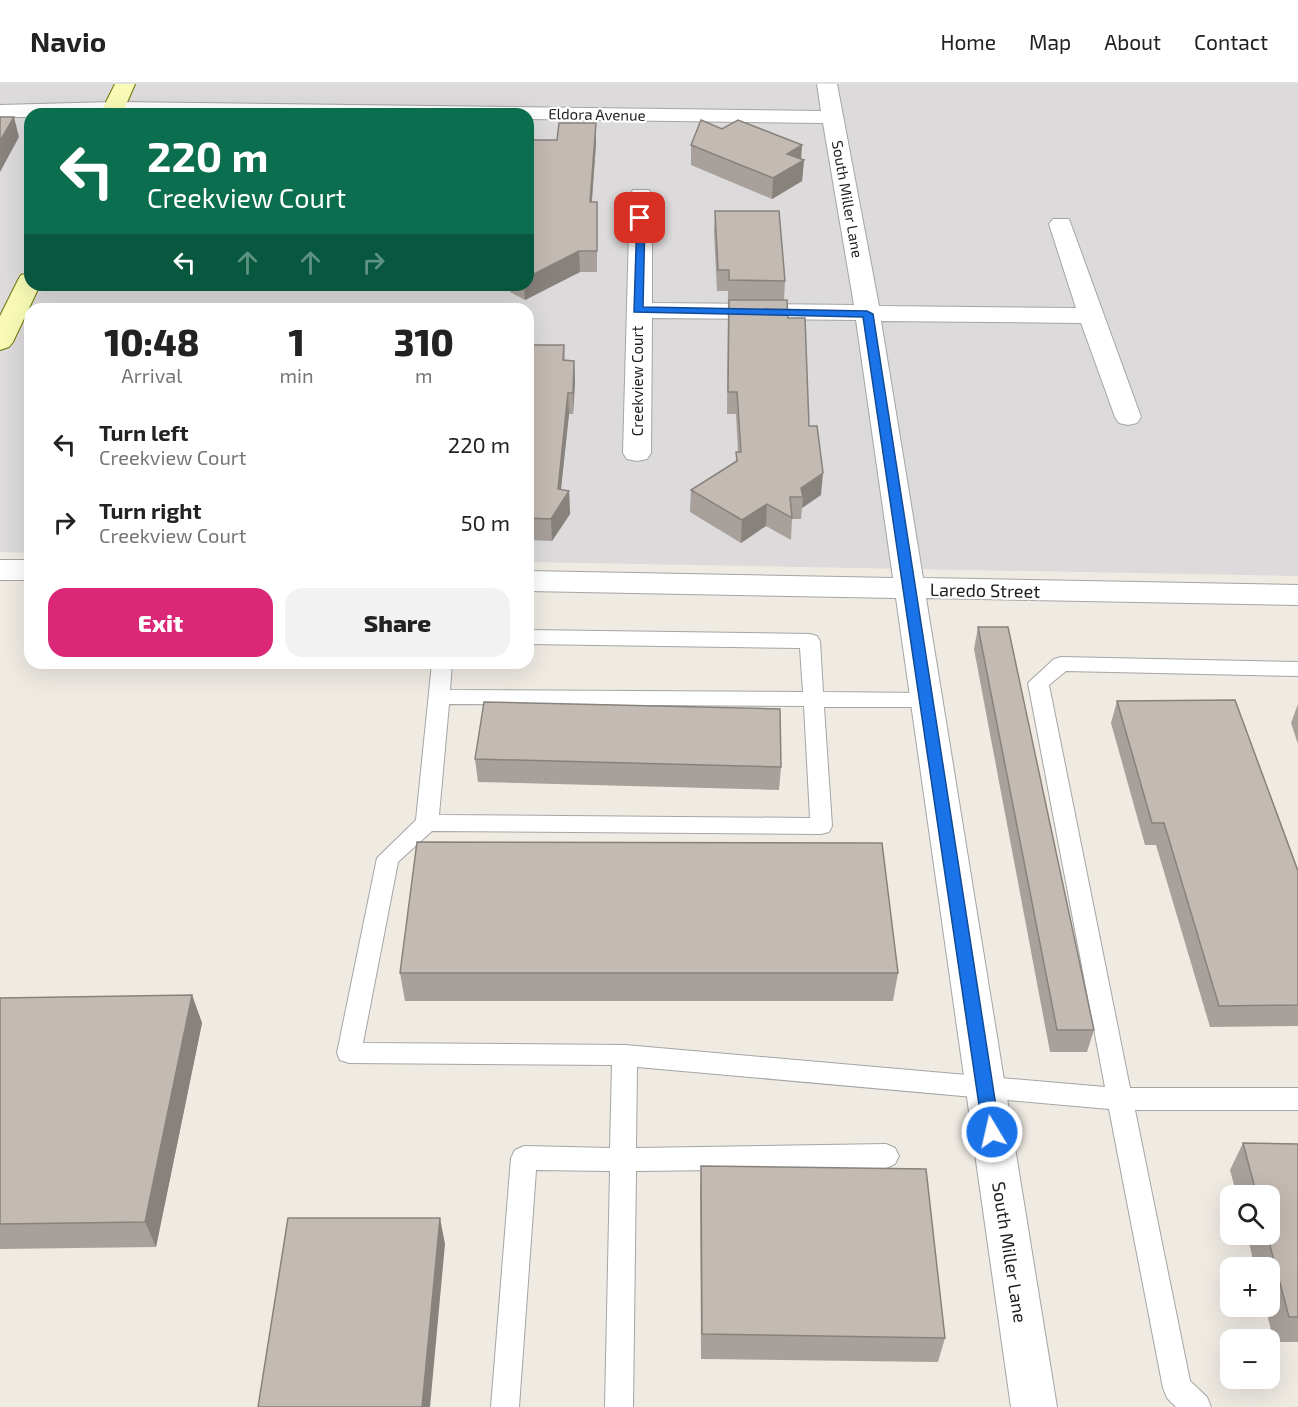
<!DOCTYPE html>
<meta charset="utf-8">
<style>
:root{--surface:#fff;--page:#f2f2f2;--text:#222;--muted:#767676;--line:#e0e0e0;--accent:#db2777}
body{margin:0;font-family:"Exo 2",sans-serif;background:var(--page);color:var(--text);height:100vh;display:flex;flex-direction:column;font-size:22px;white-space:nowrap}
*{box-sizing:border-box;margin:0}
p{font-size:20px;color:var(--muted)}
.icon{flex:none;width:33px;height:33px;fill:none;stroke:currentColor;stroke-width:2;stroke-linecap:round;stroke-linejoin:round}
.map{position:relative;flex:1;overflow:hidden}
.drawer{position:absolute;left:24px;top:219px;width:510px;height:366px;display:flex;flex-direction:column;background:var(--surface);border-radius:18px;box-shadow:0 6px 24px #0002}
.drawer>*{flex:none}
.top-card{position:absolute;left:24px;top:24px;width:510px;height:183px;border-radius:18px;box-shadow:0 6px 24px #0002;background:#0b6e4f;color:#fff;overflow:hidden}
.fabs{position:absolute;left:1220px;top:1101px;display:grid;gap:12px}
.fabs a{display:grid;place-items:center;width:60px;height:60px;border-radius:12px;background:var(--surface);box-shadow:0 6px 24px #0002;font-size:30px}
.pin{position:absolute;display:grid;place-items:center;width:51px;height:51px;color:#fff;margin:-26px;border-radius:12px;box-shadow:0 3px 9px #0006}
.me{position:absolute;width:66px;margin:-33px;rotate:351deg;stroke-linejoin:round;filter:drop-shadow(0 0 4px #0008)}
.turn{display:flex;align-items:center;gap:21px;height:126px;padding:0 24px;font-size:27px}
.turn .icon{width:78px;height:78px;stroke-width:2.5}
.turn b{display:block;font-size:42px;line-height:51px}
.lanes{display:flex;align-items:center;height:57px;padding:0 24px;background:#0003;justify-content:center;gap:30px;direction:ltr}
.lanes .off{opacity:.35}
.eta{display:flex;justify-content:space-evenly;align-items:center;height:102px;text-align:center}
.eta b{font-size:36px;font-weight:800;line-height:42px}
.action{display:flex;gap:12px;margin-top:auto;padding:12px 24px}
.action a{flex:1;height:69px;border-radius:18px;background:var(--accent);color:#fff;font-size:24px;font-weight:800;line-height:69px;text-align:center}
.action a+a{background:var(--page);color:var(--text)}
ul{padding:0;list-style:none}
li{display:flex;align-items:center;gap:18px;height:78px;padding:0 24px}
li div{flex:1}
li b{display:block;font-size:22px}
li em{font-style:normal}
header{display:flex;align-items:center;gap:36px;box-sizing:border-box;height:84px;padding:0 30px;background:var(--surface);border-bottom:2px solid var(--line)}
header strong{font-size:28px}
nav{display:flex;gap:33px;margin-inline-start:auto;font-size:21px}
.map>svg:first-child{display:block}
.residential{fill:#dcdada;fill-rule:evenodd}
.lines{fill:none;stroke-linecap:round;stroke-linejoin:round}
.service-casing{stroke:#a5a5a5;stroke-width:2}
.minor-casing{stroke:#a5a5a5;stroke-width:2}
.secondary-casing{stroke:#6b7504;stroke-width:2}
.service{fill:#fff;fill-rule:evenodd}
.minor{fill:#fff;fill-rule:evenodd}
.secondary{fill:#f8fab6;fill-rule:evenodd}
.wall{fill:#a8a09a}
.shaded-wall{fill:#88827d}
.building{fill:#c3bab3;stroke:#88827d;stroke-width:1.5}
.route{fill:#1a73e8;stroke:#114b97;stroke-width:1.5}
.labels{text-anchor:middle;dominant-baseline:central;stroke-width:4.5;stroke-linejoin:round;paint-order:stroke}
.far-street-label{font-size:15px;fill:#1e1e1e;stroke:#fff}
.street-label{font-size:18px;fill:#1e1e1e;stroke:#fff}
</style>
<header>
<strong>Navio</strong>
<nav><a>Home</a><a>Map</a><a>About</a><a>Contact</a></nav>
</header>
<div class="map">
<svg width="1298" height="1323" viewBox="0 0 1298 1323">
<rect width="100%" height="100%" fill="#efebe3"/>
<!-- residential -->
<path class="residential" d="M0,0H1298V492L528,478V225H30V469L0,468ZM30,30H528V201H30Z"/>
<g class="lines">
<!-- service casing -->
<g class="service-casing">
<path id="service" d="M528,546L810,550L817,552L820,557L823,608L925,609L932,611L935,616L932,621L925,623H824L832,742L829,748L821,750L432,747L398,778L363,959L625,961L1105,1003L1028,599L1054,575L1061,573L1298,578V592L1066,587L1049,601L1130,1004H1298V1026H1135L1190,1297L1207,1313L1211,1323H1176L1167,1314L1163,1304L1109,1025L637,983L636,1064L886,1060L895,1064L899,1072L895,1080L886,1084L636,1087L633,1323H605L610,1087L536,1086L519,1323H491L511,1074L515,1066L524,1062L610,1064L612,981L349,979L340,976L337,969L377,774L416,736L432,579H452L450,606L803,608L800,564L528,560ZM449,620L804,622L810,734L439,731Z"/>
</g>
<!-- minor casing -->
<g class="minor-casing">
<g id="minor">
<path d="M817,0H837L879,222L1076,224L1049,140L1053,135H1069L1141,333L1137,339L1128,341L1119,339L1115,333L1081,239L881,237L923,494L1298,501V521L926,514L1057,1323H1011L896,514L528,507V487L893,494L856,236L652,234L651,369L647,375L637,377L627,375L623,369L630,111L633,106H649L652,111V219L854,221L823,39L528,35V30H30V33H0V21L114,18L821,27Z"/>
<rect x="0" y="476" width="30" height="20"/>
</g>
</g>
<!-- secondary casing -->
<g class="secondary-casing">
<g id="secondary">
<path d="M115,0H135L122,30H100Z"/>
<path d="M30,189V201H40L13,258L9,263L0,266V232L18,196L21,191Z"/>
</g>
</g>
<!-- service -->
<use href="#service" class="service"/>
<!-- minor -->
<use href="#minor" class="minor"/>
<!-- secondary -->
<use href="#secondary" class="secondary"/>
</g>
<!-- wall -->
<g class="wall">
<path d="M596,39V59L592,118H597V188H580L525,216L510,208L509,201H528L557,56Z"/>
<path d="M691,61L801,75L804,76L802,97L772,115L691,81Z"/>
<path d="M715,127L785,197L784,216L788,234L809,342L821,411L802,424L801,435H792L791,456L766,442L741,459L690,428L691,406L736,377V368H738L736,330H727L728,207H717L714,148Z"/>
<path d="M528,261H564L565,276L574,277L575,298L573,330H569L561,406L569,407L570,430L552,457L528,456Z"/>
<path d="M978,543L1094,946L1087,968H1050L974,565Z"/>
<path d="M1117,617L1298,787V942L1210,943L1156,761H1145L1111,639Z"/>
<path d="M1298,620V660L1291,639Z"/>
<path d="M475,675L781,683L779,706L478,698Z"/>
<path d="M400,889H898L893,917H405Z"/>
<path d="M192,911L202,939L156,1163L0,1165V914Z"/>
<path d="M1243,1059L1298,1060V1258H1274L1265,1222H1269V1184H1255L1247,1150H1269V1112H1237L1230,1086Z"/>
<path d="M701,1082L945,1254L938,1278L701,1275L700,1109Z"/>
</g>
<!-- shaded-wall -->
<g class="shaded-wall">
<path d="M14,33L19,53L0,88V57Z"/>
<path d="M596,39V59L590,139V118Z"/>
<path d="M802,61L801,78L804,76L802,97L772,115L773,94L787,70Z"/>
<path d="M579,167L580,188L525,216L524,201H528V193Z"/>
<path d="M574,277L575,298L573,330V309Z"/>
<path d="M568,309L569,330L559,422L569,407L570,430L552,457L551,435Z"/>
<path d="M823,389L821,411L802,424L803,413L801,404Z"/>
<path d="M767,420L766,442L741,459L742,436Z"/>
<path d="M192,911L202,939L156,1163L145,1138Z"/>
<path d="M440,1134L445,1160L430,1323H422Z"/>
</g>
<!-- building -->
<g class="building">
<path d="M0,33H14L0,57Z"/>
<path d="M701,36L722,45L738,36L802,61L787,70L804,76L773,94L691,61Z"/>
<path d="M559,39H596L590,118H597V167H579L528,193V56H557Z"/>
<path d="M715,127H779L785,197L729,196V186H718Z"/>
<path d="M729,216H787L788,234H805L809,342H817L823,389L801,404L803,413H790L792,434L767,420L742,436L691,406L737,377L736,368H741L737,308H728Z"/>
<path d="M528,261H564L563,276L574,277L573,309H568L558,405L569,407L551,435L528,434Z"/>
<path d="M978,543H1008L1094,946H1057Z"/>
<path d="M1235,616L1298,787V921L1219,922L1164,739H1152L1117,617Z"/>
<path d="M484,618L780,625L781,683L475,675Z"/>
<path d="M417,758L882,759L898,889H400Z"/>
<path d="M192,911L145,1138L0,1140V914Z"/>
<path d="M1243,1059L1298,1060V1233H1289L1267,1150H1269V1112H1257Z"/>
<path d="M701,1082L926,1085L945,1254L702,1250Z"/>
<path d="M288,1134H440L422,1323H258Z"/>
</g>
<!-- route -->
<path class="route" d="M637,132L645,134L643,223L867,227L873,230L1000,1048L997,1053L992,1055L986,1053L983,1048L863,233L634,228Z"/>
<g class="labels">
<!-- far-street labels -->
<g class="far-street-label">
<text transform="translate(597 30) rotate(1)">Eldora Avenue</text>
<text transform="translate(848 115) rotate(80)">South Miller Lane</text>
<text transform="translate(637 297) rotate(-90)">Creekview Court</text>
</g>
<!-- street labels -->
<g class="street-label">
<text transform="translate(985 506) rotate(1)">Laredo Street</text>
<text transform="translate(1010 1168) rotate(81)">South Miller Lane</text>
</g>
</g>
</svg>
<div class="fabs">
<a><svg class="icon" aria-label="search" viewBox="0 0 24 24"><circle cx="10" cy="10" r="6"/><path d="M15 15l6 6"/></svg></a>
<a>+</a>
<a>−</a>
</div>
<div class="pin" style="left:640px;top:134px;background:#d93025"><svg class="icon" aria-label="arrive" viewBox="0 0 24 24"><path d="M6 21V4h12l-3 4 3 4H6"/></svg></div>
<svg class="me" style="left:992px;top:1048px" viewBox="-20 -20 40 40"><circle r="17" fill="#1a73e8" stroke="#fff" stroke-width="3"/><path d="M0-11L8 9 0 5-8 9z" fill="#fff"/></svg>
<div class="top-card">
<div class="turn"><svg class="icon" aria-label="left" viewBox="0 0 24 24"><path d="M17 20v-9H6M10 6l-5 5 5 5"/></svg><div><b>220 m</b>Creekview Court</div></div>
<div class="lanes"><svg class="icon" aria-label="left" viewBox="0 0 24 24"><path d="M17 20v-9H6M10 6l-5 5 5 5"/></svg><svg class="icon off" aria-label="ahead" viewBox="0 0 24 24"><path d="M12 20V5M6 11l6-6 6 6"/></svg><svg class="icon off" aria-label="ahead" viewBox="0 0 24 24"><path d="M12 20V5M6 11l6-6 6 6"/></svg><svg class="icon off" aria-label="right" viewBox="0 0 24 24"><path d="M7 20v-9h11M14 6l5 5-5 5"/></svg></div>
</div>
<section class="drawer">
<div class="eta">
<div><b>10:48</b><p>Arrival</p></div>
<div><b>1</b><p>min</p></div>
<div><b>310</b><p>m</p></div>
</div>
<ul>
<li><svg class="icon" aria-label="left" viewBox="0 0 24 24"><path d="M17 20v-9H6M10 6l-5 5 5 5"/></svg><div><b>Turn left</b><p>Creekview Court</p></div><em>220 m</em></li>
<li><svg class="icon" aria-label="right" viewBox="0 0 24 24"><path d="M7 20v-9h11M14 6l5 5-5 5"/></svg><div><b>Turn right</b><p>Creekview Court</p></div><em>50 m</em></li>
</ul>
<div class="action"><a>Exit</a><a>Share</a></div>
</section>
</div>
